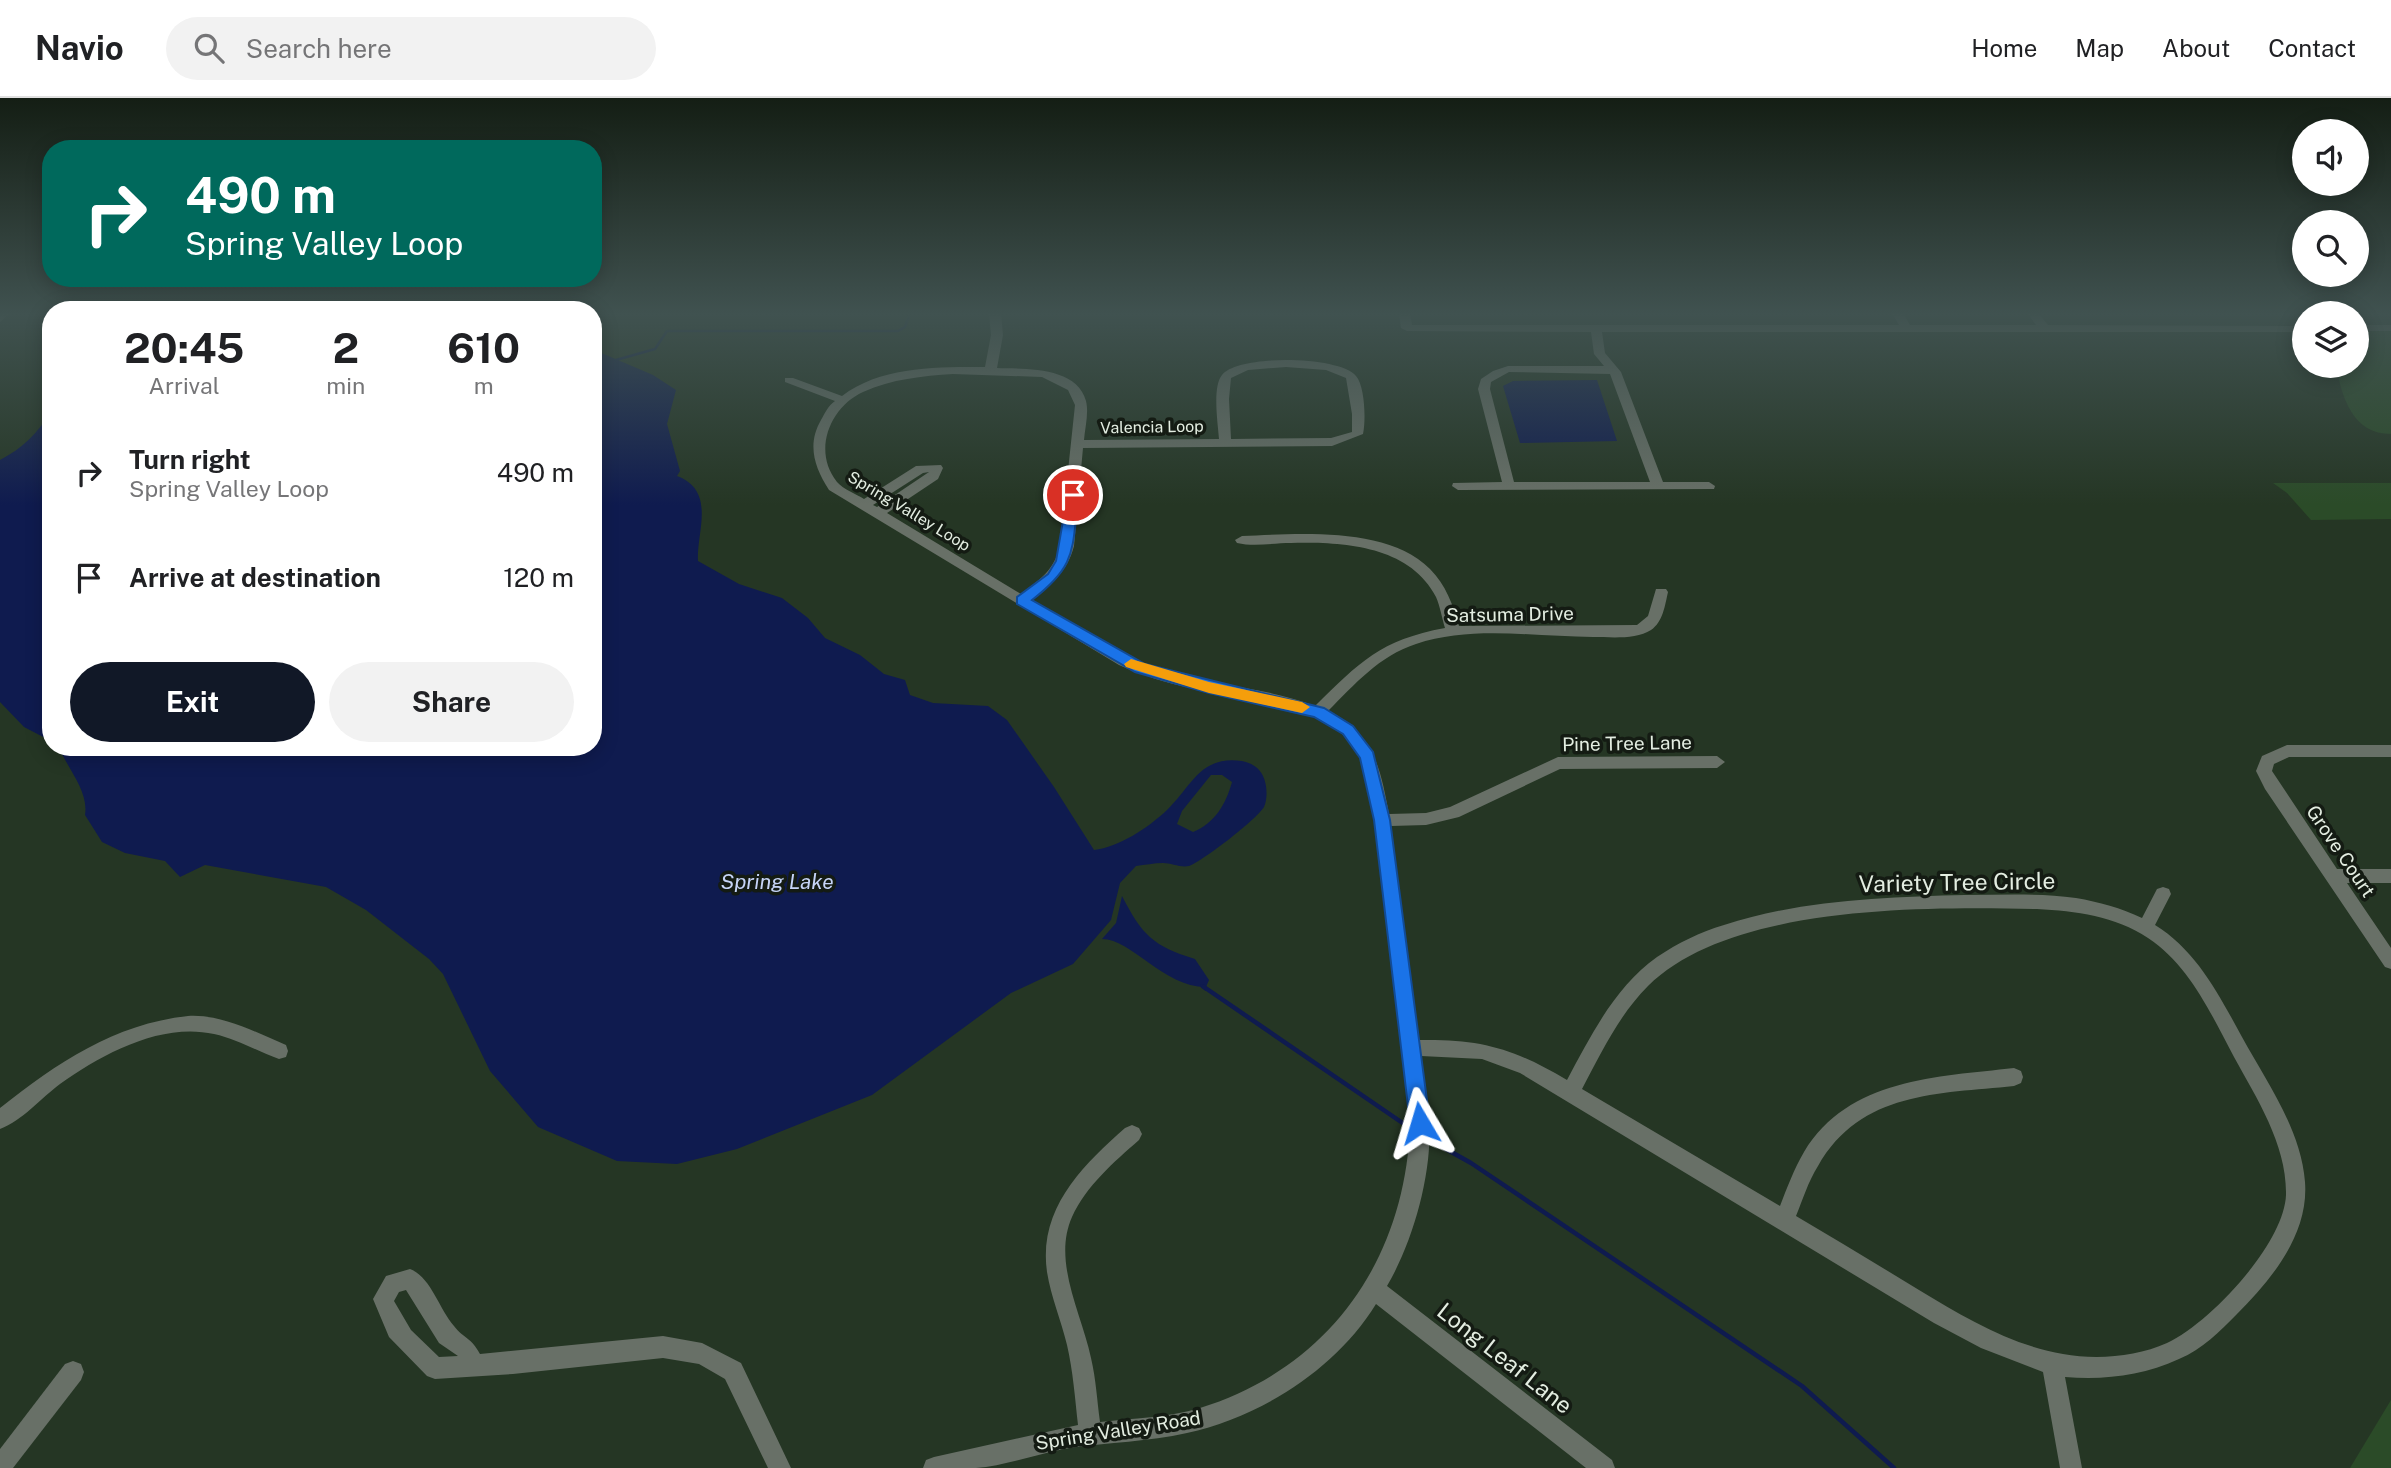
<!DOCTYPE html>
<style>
:root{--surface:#fff;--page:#f2f2f2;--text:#202124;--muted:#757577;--line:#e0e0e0;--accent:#111827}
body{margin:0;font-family:"Public Sans",sans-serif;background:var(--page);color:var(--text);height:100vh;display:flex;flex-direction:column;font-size:26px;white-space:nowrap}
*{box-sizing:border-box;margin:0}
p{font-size:23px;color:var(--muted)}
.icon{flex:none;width:38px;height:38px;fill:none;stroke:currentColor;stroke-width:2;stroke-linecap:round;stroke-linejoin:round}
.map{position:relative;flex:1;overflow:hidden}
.details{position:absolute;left:42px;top:203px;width:560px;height:455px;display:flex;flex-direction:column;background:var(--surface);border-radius:28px;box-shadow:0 4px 18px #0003}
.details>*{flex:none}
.guide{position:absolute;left:42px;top:42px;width:560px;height:147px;border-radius:28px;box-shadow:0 4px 18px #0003;background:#00695c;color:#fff;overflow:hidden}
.fabs{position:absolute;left:2292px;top:21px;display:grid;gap:14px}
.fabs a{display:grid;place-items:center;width:77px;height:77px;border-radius:50%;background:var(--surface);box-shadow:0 4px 18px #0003;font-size:35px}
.pin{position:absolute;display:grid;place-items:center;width:60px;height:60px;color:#fff;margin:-30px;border:4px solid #fff;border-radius:50%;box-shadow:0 2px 7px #0007}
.me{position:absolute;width:77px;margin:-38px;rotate:353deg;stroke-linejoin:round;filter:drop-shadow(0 0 5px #0008)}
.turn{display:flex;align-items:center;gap:24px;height:147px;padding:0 28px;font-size:32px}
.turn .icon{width:91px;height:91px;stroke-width:2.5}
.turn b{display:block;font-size:49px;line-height:60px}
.eta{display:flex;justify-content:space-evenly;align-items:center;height:119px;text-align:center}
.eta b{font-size:42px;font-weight:700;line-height:49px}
.primary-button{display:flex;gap:14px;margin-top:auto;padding:14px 28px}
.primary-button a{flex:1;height:80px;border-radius:42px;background:var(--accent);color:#fff;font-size:28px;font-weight:700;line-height:80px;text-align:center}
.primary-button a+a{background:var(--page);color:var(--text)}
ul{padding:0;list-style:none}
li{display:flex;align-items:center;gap:21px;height:105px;padding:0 28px}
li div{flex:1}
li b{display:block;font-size:26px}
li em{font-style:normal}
header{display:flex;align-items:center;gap:42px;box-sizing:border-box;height:98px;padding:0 35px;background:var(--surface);border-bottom:2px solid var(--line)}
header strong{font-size:33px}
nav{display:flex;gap:38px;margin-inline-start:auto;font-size:24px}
.search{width:490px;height:63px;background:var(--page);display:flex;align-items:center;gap:18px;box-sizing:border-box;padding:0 24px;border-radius:38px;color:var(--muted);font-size:26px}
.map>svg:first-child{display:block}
.green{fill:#2b4b28}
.water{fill:#0f1b4f;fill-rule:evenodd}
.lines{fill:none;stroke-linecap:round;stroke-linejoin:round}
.stream-far2{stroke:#0f1b4f;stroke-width:2.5}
.stream-far1{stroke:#0f1b4f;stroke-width:3.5}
.stream{stroke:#0f1b4f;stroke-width:4.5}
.minor{fill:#687067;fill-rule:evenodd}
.route{fill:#1a73e8;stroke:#114b97;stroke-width:2}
.slow{fill:#f59e0b}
.labels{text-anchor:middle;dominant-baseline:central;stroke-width:7;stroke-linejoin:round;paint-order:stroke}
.far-street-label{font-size:16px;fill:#e3ede1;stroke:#141b13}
.street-label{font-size:19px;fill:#e3ede1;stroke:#141b13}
.water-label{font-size:21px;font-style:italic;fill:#c6d4f7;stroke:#141b13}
.near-street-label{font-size:23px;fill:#e3ede1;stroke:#141b13}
</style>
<header>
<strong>Navio</strong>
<div class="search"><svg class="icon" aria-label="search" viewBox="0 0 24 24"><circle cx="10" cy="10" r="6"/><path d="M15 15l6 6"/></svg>Search here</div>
<nav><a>Home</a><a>Map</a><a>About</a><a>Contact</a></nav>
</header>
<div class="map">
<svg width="2391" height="1370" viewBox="0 0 2391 1370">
<rect width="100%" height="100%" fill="#253624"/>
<!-- green -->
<g class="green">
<path d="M2357,233H2391V336C2353,336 2342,300 2336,268H2357Z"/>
<path d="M2273,385H2391V421L2311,422L2287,395Z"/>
<path d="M2391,1302V1370H2350Z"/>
</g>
<!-- water -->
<g class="water">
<path d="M593,243L599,254L653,277L676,292L667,326L680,373L677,378C717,393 696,435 698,463L739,486L782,500L808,520L825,540L860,557L884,576L905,582L910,597L933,605L988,608L1007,622L1054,689L1094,752C1119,749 1148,730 1167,712C1192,688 1200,657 1242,663C1251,665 1259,669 1263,678C1267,686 1268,700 1264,709C1257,721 1203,763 1189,768C1181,770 1171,765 1163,765C1154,765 1145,767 1136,768L1120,785L1111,822L1073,866L1011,895L872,997L737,1051L677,1066L617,1063L538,1029L490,973L443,876L429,861L366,812L326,789L205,767L180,779L165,763L125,755L102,744L85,717C89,693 67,670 59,649H593ZM1211,677H1222L1232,684C1226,706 1215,725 1193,734L1177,726L1182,713Z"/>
<path d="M1597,282L1617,343L1520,345L1503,288L1513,283Z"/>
<path d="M51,313V643L24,629L0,604V362C23,350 38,335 51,313Z"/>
<path d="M1122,798C1142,837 1153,848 1195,861L1209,882L1206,889C1163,889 1132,841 1102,841L1116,825Z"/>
</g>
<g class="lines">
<!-- stream-far2 -->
<path class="stream-far2" d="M616,262L655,251L667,233H898L905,229L910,215"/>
<!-- stream-far1 -->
<path class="stream-far1" d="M1202,888L1206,891"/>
<!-- stream -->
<g class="stream">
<path d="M1204,889L1407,1028"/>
<path d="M1437,1046L1471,1065L1802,1288L1894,1370"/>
</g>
<!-- minor -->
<g class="minor">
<path d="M0,215H10L0,224Z"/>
<path d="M989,215H1001L1003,237L997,270C1024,271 1077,268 1086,303C1089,315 1085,330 1084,342L1219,341C1218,326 1212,289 1222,277C1238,256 1340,258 1356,278C1365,288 1366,323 1363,336L1332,348L1083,350L1074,448C1067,474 1052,486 1031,502C1074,527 1115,558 1163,573C1213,588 1266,589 1315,608C1360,564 1380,542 1445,530C1442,520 1440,508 1436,499C1409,447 1342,444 1291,445C1274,445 1254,449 1237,445L1235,442L1242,438C1298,436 1387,428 1430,471C1446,487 1453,507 1459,528L1637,527L1648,518L1656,491H1666L1668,494C1665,507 1663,524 1651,532C1636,542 1610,539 1593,539C1536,539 1472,527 1416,546C1379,558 1355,586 1328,613C1374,637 1380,668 1389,716L1426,715L1450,709L1558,659L1717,658L1725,664L1717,670L1560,671L1459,719L1426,727L1391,728L1419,942C1481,941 1513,950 1567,982C1591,937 1615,889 1657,859C1678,845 1700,834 1724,827C1800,802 1885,799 1965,797C2002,797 2039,795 2076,800C2099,804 2121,810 2142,820L2157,791L2163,789L2169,791L2171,796L2155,827C2197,853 2219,897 2242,939C2266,983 2301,1031 2305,1084C2309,1136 2272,1181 2237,1216C2219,1234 2203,1251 2179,1261C2142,1278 2105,1282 2065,1279L2082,1370H2060L2043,1274L1981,1250L1934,1225L1520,975L1482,961L1421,958C1424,979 1428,1001 1429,1022C1433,1074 1413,1144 1387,1188L1612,1362L1615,1370H1586L1376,1206C1336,1271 1261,1319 1187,1335C1148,1344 1109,1344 1070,1350C1040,1355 1005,1368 976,1370C959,1370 940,1370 923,1370L926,1362L934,1359L1078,1327C1075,1300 1073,1273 1067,1247C1061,1222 1051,1199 1047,1174C1038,1111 1082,1068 1125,1030L1132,1027L1139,1030L1142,1036L1139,1042C1114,1064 1086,1088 1072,1119C1052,1164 1082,1216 1091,1260C1096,1281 1097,1302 1100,1324C1133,1320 1168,1320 1200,1310C1329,1270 1405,1162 1410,1028C1411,997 1403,964 1399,933C1391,863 1382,792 1374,722C1370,700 1369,674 1357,654C1330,606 1240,601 1191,590C1166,585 1142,577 1119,567L829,392C814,369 807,346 821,322C825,315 828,308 835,303L785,284V280H793L842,298C881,268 938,269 985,269L991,237ZM1286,269L1326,272L1346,280L1352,316V334L1331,340L1231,341L1229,301L1231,280L1248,272ZM953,276L1042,279L1068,292L1075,307L1060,448C1054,472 1041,481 1021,496L887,415L938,381L943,370L941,367L916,368L864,401C856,396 843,391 837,384C812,353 830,309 863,294C892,281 922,278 953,276ZM929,374L877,409L873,407L923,375ZM2037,811C2076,813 2115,818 2148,840C2190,868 2211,916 2234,959C2257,1001 2287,1047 2286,1097C2284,1146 2210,1225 2167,1245C2136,1259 2096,1262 2063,1256C2010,1247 1964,1219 1919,1192C1878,1167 1837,1142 1796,1118C1803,1101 1808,1084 1818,1068C1861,993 1938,996 2014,988L2021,985L2023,979L2021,973L2014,970C1937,979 1849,980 1804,1054C1794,1071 1787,1090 1780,1108L1582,991C1601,955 1619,917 1648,888C1731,806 1926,809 2037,811Z"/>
<path d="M1399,215H1410L1412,227H1899L1892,215H1903L1910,227H2036L2027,215H2038L2048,227L2305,228V234H1602L1605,255L1621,274L1663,384H1709L1715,388L1714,391L1458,392L1452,388L1453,385L1502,384L1478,291L1481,281L1493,273L1508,268H1604L1594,256L1591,234L1407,233L1401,230ZM1509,274L1610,276L1650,384H1514L1490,291L1491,284Z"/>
<rect x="2357" y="227" width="34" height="6"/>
<path d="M2287,647H2391V659H2289L2274,666L2272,673L2337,771H2391V785H2347L2391,850V871L2385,869L2265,691L2256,673L2262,658Z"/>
<path d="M188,918C222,916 255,934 286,947L288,953L286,959L279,961C257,953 237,941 214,936C161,924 102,956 60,986C41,1000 22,1023 0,1031V1010C57,965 114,926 188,918Z"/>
<path d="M410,1171C431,1179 439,1211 454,1228C464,1241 471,1239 480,1256L663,1238L702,1245L741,1265L791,1370H768L725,1281L699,1266L663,1260L513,1276L435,1281L427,1278L389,1239L373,1201L386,1178ZM406,1192L439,1245L458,1258L439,1259L411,1232L394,1203L399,1194Z"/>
<path d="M73,1263L81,1266L84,1274L81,1282L13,1370H0V1351L65,1266Z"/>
</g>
</g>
<!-- sky -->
<linearGradient id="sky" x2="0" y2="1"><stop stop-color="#141e14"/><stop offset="0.53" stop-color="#405250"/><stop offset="1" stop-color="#405250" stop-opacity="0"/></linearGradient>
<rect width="2391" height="407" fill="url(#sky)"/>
<!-- route -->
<path class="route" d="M1068,394L1079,397C1071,451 1079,466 1032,502L1145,566L1324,610L1353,628L1373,654L1390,722L1430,1025L1427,1032L1420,1034L1413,1032L1410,1025L1374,722L1360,660L1343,636L1314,619L1209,595L1135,574L1017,506V499L1048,476L1056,463Z"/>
<!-- slow -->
<path class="slow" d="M1131,561L1209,584L1302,604L1310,609L1302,615L1209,595L1126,569L1124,566Z"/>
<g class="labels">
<!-- far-street labels -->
<g class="far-street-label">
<text transform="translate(1152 329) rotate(-1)">Valencia Loop</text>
<text transform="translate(909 413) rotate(31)">Spring Valley Loop</text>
</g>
<!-- street labels -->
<g class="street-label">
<text transform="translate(1510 516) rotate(-1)">Satsuma Drive</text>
<text transform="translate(1627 645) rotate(-1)">Pine Tree Lane</text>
<text transform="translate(2341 753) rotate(56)">Grove Court</text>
<text transform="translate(1118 1332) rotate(-9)">Spring Valley Road</text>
</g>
<!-- water labels -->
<g class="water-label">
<text x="777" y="783">Spring Lake</text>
</g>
<!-- near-street labels -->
<g class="near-street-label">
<text transform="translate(1957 784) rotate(-1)">Variety Tree Circle</text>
<text transform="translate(1505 1260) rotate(38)">Long Leaf Lane</text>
</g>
</g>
</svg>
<div class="fabs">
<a><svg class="icon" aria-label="sound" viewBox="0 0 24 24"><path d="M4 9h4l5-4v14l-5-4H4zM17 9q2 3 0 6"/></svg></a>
<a><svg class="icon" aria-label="search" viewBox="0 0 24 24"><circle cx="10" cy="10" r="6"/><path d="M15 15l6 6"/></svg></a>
<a><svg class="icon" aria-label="layers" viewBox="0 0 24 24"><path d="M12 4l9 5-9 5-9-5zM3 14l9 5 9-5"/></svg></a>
</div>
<div class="pin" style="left:1073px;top:397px;background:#d93025"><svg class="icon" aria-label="arrive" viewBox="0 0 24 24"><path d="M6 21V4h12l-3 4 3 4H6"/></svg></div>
<svg class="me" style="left:1420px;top:1025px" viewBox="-20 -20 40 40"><path d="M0-17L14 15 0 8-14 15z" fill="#1a73e8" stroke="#fff" stroke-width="4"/></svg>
<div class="guide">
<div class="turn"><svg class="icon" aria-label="right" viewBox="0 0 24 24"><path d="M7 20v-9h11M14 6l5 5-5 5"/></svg><div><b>490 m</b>Spring Valley Loop</div></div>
</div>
<section class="details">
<div class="eta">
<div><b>20:45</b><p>Arrival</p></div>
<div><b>2</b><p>min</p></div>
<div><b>610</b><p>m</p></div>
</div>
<ul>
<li><svg class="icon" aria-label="right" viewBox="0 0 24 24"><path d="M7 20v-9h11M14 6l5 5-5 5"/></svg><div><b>Turn right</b><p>Spring Valley Loop</p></div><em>490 m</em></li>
<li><svg class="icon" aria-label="arrive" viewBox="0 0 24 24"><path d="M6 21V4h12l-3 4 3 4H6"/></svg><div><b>Arrive at destination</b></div><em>120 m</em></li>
</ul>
<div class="primary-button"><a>Exit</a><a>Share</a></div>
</section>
</div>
